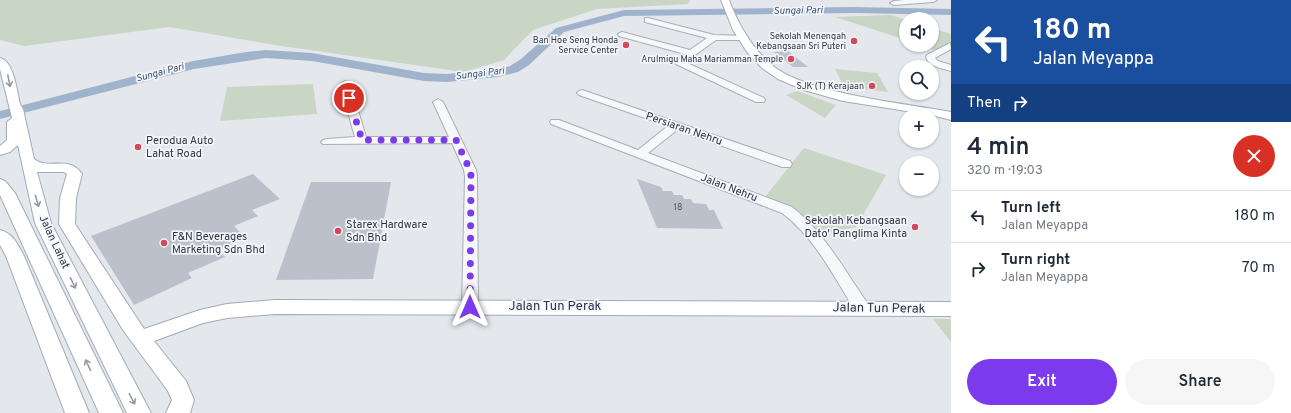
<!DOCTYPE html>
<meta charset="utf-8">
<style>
:root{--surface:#fff;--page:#f6f6f7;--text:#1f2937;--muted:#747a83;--line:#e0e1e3;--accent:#7c3aed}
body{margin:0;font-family:Overpass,sans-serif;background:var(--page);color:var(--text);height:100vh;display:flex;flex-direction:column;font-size:15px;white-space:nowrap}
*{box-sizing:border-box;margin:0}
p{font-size:13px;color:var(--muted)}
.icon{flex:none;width:22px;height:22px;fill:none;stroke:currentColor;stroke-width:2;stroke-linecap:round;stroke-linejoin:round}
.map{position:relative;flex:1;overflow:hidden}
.side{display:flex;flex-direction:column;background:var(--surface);width:340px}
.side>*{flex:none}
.banner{background:#1a4fa0;color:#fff;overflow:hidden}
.buttons{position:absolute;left:899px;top:12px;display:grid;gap:8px}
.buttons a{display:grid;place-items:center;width:40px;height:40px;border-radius:50%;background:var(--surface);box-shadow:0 1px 3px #0004;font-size:20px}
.pin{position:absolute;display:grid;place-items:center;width:34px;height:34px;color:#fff;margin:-17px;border:2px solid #fff;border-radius:50%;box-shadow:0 1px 4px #0007}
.me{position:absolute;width:44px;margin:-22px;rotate:0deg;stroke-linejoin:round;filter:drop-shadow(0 0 3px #0008)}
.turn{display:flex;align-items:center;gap:14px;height:84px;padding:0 16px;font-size:18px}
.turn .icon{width:52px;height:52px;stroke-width:2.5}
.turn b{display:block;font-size:28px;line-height:34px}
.then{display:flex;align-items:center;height:38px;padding:0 16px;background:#0003;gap:8px;font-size:15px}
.round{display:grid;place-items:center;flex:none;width:42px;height:42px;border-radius:21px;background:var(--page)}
.summary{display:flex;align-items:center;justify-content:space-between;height:68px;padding:0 16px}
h1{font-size:24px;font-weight:600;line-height:30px}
.button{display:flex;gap:8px;margin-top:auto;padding:8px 16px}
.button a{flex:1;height:46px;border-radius:24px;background:var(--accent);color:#fff;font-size:16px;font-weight:600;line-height:46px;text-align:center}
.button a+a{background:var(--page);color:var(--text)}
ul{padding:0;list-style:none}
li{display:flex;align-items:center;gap:12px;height:52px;padding:0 16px;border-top:1px solid var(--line)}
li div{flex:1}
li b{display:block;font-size:15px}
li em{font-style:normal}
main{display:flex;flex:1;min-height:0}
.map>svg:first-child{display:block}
.green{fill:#c9d6c5}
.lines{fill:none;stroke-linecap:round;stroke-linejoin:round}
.river{fill:#9fb4cc;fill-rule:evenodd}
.building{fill:#bbc0ca}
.minor-casing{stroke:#a9aeb7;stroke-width:2}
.major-casing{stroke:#a3abb8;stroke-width:2}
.minor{fill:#f7f8fa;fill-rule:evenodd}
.major{fill:#fff;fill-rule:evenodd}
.oneway{stroke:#959aa2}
.route{stroke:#7c3aed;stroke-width:7;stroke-dasharray:0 12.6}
.poi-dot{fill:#d1495b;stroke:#f4f6f9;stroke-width:1.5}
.labels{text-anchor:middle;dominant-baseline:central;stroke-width:3.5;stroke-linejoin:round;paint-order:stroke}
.far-poi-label{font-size:9px;fill:#2b3445;stroke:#f4f6f9;text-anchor:end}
.number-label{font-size:9px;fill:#4f5766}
.far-water-label{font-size:10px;font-style:italic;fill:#34527a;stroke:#f4f6f9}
.street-label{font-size:11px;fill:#2b3445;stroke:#f4f6f9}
.poi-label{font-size:11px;fill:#2b3445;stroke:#f4f6f9;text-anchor:start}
.near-street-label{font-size:13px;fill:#2b3445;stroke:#f4f6f9}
</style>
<main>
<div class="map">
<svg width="951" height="413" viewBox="0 0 951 413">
<rect width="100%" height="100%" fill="#e4e7ec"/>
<!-- green -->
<g class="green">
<path d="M0,0H690L688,4L597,9L533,30L504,60L464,72L275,45L170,27L24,46L0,40Z"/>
<path d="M891,15L906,20V40L835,17Z"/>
<path d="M932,28L951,34V44L935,50L921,45H932Z"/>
<path d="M835,69L877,73L888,92L844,87Z"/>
<path d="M313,84L317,114L220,121L227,87Z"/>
<path d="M797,91L836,105L825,118L786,95Z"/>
<path d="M804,148L886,175L856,227L820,235L765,197Z"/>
<path d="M933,319H951V342Z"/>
</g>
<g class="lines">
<!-- river -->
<path class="river" d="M855,7L951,9V15L855,13L624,16L564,32L529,65L518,72L498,77L447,82L424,81L312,61L266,58L194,69L0,119V111L193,61L246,52L266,50L312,53L424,73L447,74L498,69L510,66L521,59L556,28L624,10Z"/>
</g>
<!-- building -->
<g class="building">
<path d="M788,51L808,67H793L774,52Z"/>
<path d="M253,174L280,199L252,210L258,216L234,226L245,237L218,249L225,257L188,273L192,278L134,305L91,236Z"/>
<path d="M637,179L661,187L663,191H672L674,195H682L684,199H691L693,203L706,204L709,210H714L723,229L657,228Z"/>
<path d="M311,182H391L373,279L276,280Z"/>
</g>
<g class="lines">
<!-- minor casing -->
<g class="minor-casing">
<g id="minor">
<path d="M904,0H937L933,2L894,5L890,3L894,1Z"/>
<path d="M645,18H648L714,35L747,36L748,38L744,40H716L685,62L764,98L765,100L764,102H756L676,64L675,62L685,54L619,36L618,34L622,32L690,50L707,38L645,22Z"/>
<path d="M950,43L951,49L935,58L938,61L951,65V71C942,68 929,67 926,57L927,55Z"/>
<path d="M345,81L350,84L366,137H449L433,102L438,99L443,102L476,170L477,176L478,307L476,311L470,313L464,311L462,307L465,176L464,170L452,143L323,144L321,142L323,140L327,139L355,137L340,84Z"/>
<path d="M582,90L790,161L792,164L790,167H782L677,130L648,153L792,207C825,233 844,270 868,304L870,308L868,312L862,314L856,312C834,277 816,239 782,213L551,124L550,122L551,120H559L638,150L668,126L579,95L577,93L579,91Z"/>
</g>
</g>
<!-- major casing -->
<g class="major-casing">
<g id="major">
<path d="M721,0H729C739,26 754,52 777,69C789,77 803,82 816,86C860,99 906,104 951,112V120L932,115L843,101L804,90L778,79L762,68L747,52L733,30Z"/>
<path d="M0,58C14,61 17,92 20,104L23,109L34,159C50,171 68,154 82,174L76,198L75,224L144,329L200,310L227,304L275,300L951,302V316L275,314L227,318L203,323L154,341L186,381L194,400L190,413H166L172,400L168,391L123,330L59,224L60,198L67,174L64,172H37L51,223L151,413H127L35,223L18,145L10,152L0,155V146L7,140V122L12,118L0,69Z"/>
<path d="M0,179L5,181L15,193L123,413H99L0,195Z"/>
<path d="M0,230C13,233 18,245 24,256L89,413H65L6,256L0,245Z"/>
</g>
</g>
<!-- minor -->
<use href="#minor" class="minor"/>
<!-- major -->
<use href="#major" class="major"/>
</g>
<!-- one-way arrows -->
<defs><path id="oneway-shaft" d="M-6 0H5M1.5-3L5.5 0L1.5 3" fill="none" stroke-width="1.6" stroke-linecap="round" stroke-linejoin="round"/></defs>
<g class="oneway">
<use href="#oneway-shaft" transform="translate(9 81) rotate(79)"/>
<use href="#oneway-shaft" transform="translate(37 201) rotate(74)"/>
<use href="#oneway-shaft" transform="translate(73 283) rotate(64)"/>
<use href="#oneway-shaft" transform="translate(88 365) rotate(-115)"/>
<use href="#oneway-shaft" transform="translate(132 399) rotate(62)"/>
</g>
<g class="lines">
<!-- route -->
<path class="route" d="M349,98L362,140H456L470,170L471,176L470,307"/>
</g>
<!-- markers -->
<g class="poi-dot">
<circle cx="854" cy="41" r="4"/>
<circle cx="626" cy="45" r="4"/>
<circle cx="791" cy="59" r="4"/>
<circle cx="872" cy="86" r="4"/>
<circle cx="138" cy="147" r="4"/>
<circle cx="915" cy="227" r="4"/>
<circle cx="338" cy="231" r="4"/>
<circle cx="164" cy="243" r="4"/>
</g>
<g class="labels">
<!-- far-poi labels -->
<g class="far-poi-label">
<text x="846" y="36">Sekolah Menengah<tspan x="846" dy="10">Kebangsaan Sri Puteri</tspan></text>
<text x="618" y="40">Ban Hoe Seng Honda<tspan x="618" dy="10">Service Center</tspan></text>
<text x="783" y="59">Arulmigu Maha Mariamman Temple</text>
<text x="864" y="86">SJK (T) Kerajaan</text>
</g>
<!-- number labels -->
<g class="number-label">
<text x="678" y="207">18</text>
</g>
<!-- far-water labels -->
<g class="far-water-label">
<text transform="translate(798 11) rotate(-1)">Sungai Pari</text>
<text transform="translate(160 73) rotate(-15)">Sungai Pari</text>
<text transform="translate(480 74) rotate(-7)">Sungai Pari</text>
</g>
<!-- street labels -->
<g class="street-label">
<text transform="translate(684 129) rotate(19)">Persiaran Nehru</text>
<text transform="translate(729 188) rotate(21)">Jalan Nehru</text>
<text transform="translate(54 242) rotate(65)">Jalan Lahat</text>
</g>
<!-- poi labels -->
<g class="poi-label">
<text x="146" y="141">Perodua Auto<tspan x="146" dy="13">Lahat Road</tspan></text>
<text x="907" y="221" text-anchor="end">Sekolah Kebangsaan<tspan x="907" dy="13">Dato' Panglima Kinta</tspan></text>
<text x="346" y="225">Starex Hardware<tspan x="346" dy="13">Sdn Bhd</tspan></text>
<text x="172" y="237">F&amp;N Beverages<tspan x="172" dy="13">Marketing Sdn Bhd</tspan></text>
</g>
<!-- near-street labels -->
<g class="near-street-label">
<text x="555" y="307">Jalan Tun Perak</text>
<text transform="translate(879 309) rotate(1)">Jalan Tun Perak</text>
</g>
</g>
</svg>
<div class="buttons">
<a><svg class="icon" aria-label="sound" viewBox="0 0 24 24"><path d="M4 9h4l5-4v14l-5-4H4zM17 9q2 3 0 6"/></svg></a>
<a><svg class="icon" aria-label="search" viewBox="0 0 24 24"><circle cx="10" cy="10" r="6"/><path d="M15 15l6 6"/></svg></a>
<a>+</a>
<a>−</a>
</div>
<div class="pin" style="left:349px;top:98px;background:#d93025"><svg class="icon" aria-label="arrive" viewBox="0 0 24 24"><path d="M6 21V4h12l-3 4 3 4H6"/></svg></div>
<svg class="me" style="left:470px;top:307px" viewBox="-20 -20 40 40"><path d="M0-17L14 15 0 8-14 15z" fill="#7c3aed" stroke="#fff" stroke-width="4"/></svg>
</div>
<section class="side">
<div class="banner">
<div class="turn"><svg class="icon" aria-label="left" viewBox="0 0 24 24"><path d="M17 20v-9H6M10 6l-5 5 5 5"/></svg><div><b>180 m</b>Jalan Meyappa</div></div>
<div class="then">Then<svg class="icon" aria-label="right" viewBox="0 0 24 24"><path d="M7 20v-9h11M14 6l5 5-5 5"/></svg></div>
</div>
<div class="summary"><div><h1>4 min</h1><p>320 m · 19:03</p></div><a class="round" style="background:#d93025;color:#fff"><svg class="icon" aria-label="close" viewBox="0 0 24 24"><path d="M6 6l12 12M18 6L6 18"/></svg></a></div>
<ul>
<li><svg class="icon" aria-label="left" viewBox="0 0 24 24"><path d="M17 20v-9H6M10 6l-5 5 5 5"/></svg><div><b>Turn left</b><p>Jalan Meyappa</p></div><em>180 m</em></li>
<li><svg class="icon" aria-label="right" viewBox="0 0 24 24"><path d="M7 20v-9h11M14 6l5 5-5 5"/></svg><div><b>Turn right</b><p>Jalan Meyappa</p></div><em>70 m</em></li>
</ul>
<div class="button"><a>Exit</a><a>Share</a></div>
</section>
</main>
